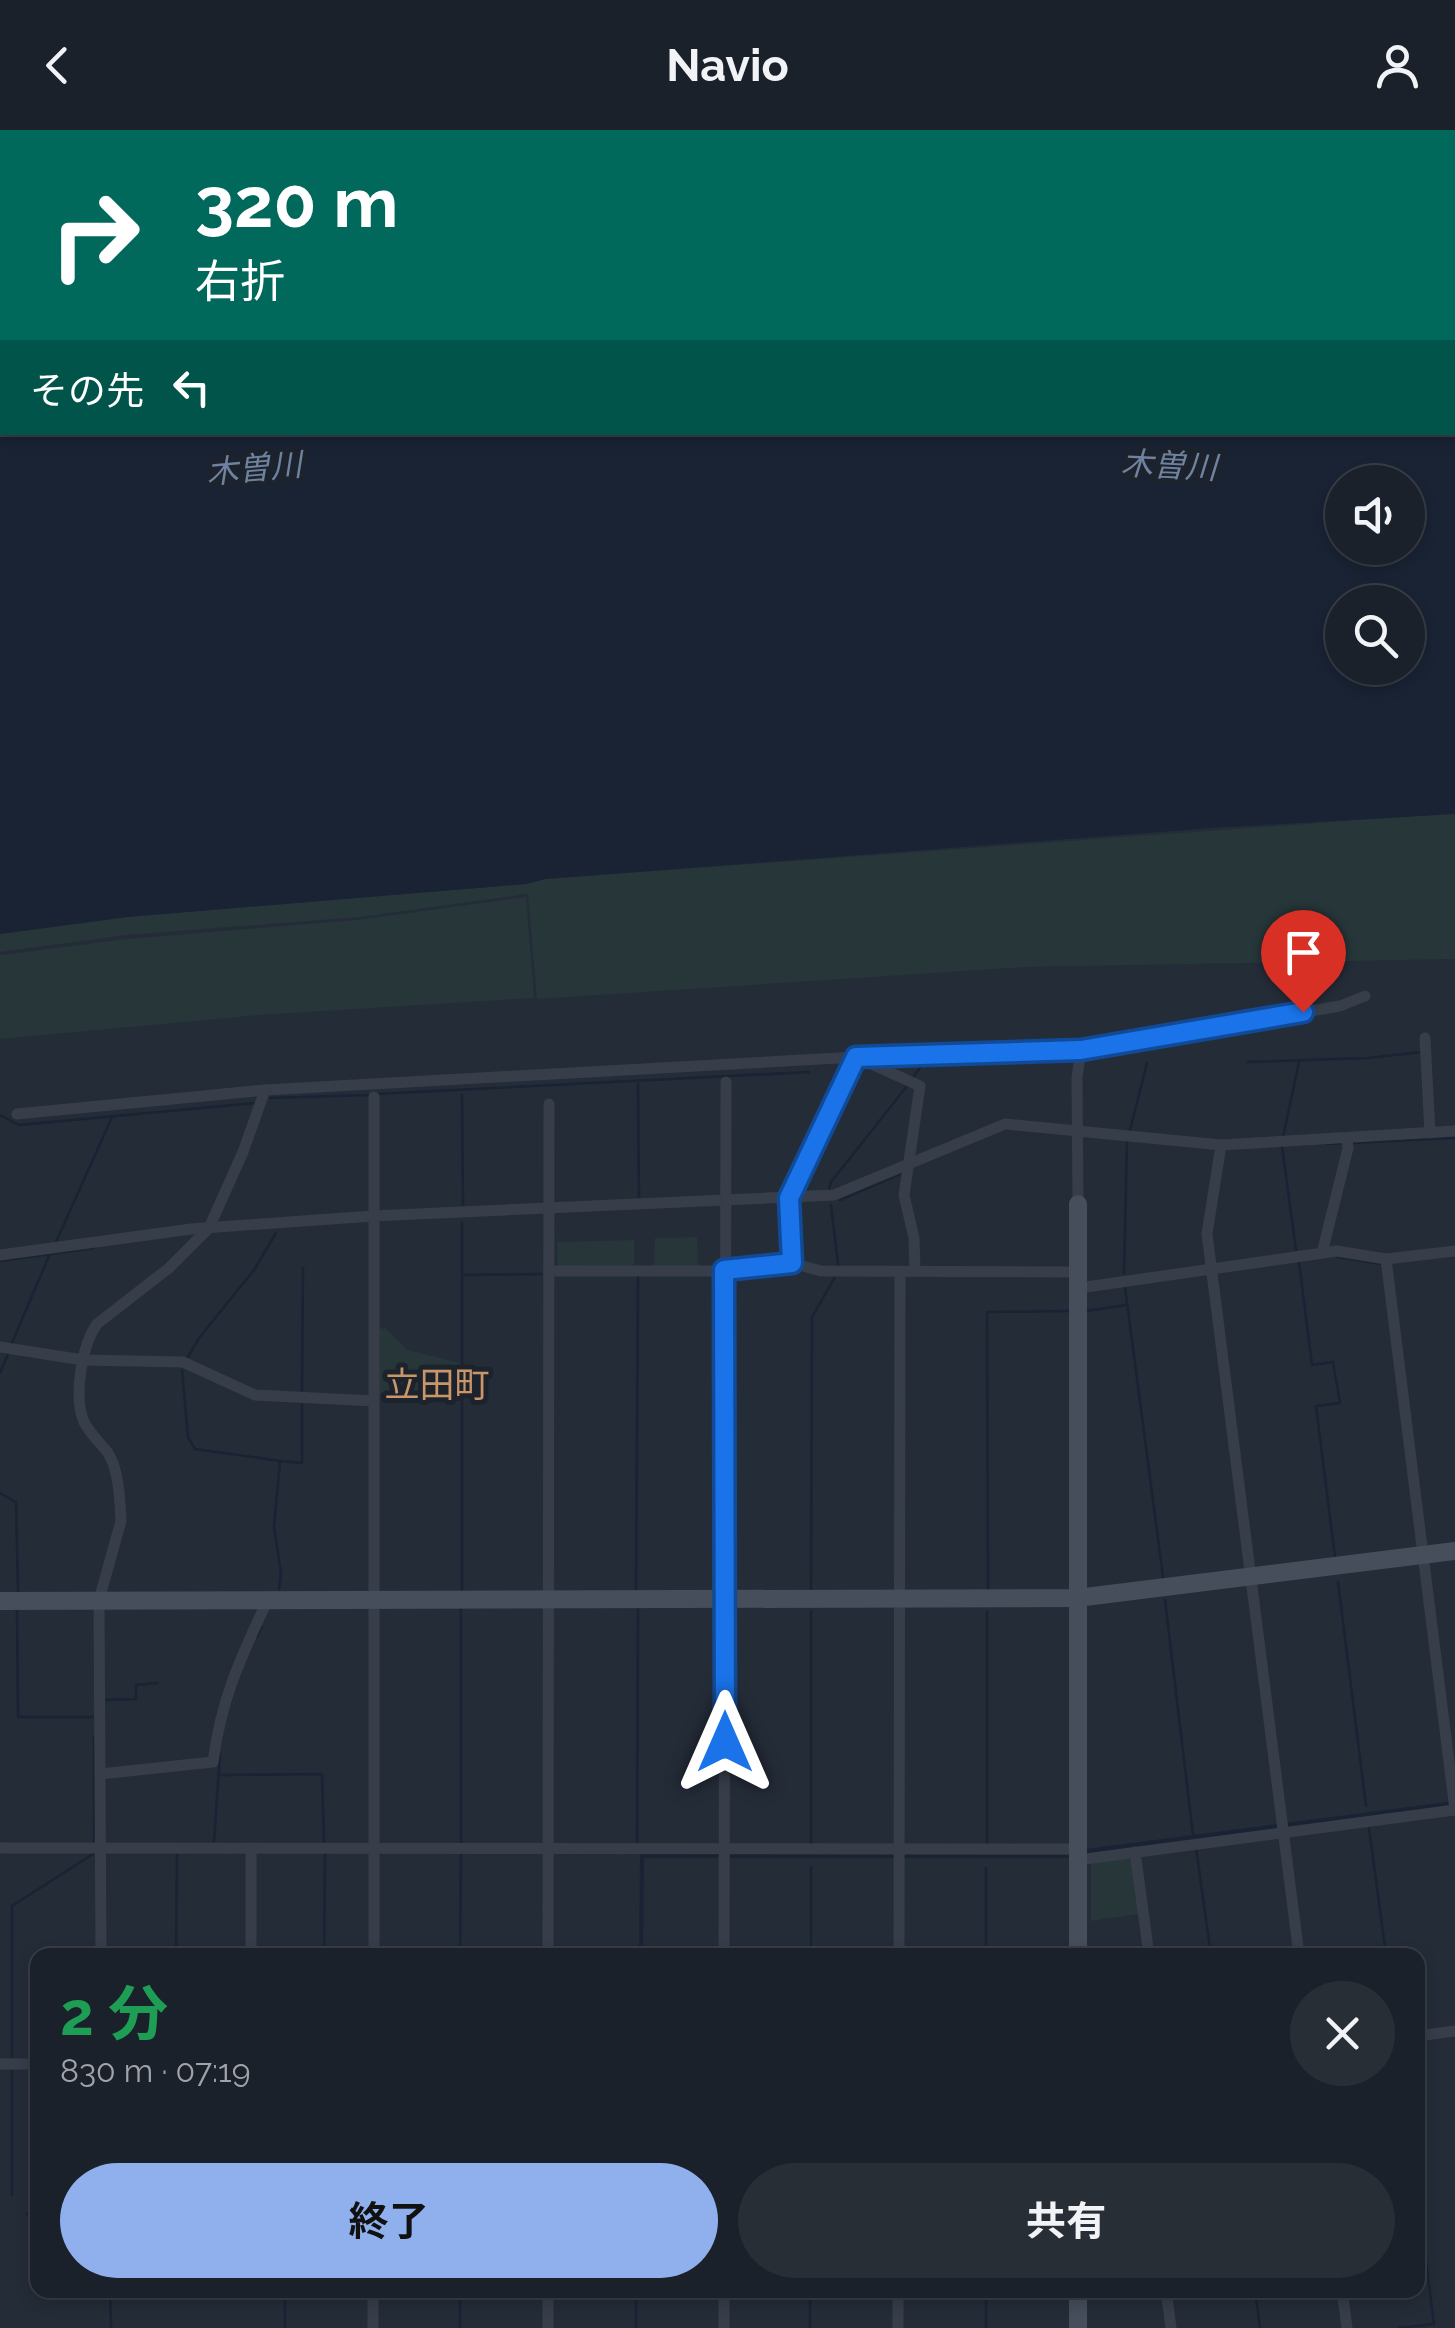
<!DOCTYPE html>
<html lang="ja">
<meta charset="utf-8">
<style>
:root{--surface:#1b212a;--page:#282e36;--text:#f1f3f6;--muted:#a0a3a8;--line:#393e47;--accent:#8fb0ed}
body{margin:0;font-family:Raleway,"Noto Sans JP",sans-serif;background:var(--page);color:var(--text);height:100vh;display:flex;flex-direction:column;font-size:38px;white-space:nowrap}
*{box-sizing:border-box;margin:0}
p{font-size:32px;color:var(--muted)}
.icon{flex:none;width:55px;height:55px;fill:none;stroke:currentColor;stroke-width:2;stroke-linecap:round;stroke-linejoin:round}
.map{position:relative;flex:1;overflow:hidden}
.panel{position:absolute;left:30px;top:1818px;width:1395px;height:350px;display:flex;flex-direction:column;background:var(--surface);border-radius:20px;box-shadow:0 5px 15px #0003,0 0 0 2px var(--line)}
.panel>*{flex:none}
.banner{position:absolute;left:0px;top:0px;width:1455px;height:305px;box-shadow:0 5px 15px #0003,0 0 0 2px var(--line);background:#00695c;color:#fff;overflow:hidden}
.controls{position:absolute;left:1325px;top:335px;display:grid;gap:20px}
.controls a{display:grid;place-items:center;width:100px;height:100px;border-radius:50%;background:var(--surface);box-shadow:0 5px 15px #0003,0 0 0 2px var(--line);font-size:50px}
.pin{position:absolute;display:grid;place-items:center;width:85px;height:85px;color:#fff;margin:-102px -42px;border-radius:50% 50% 50% 0;rotate:-45deg;box-shadow:0 0 10px #0007}
.pin .icon{rotate:45deg}
.me{position:absolute;width:110px;margin:-55px;rotate:0deg;stroke-linejoin:round;filter:drop-shadow(0 0 8px #0008)}
.turn{display:flex;align-items:center;gap:35px;height:210px;padding:0 30px;font-size:45px}
.turn .icon{width:130px;height:130px;stroke-width:2.5}
.turn b{display:block;font-size:70px;line-height:85px}
.then{display:flex;align-items:center;height:95px;padding:0 30px;background:#0003;gap:20px;font-size:38px}
.round{display:grid;place-items:center;flex:none;width:105px;height:105px;border-radius:52px;background:var(--page)}
.head{display:flex;align-items:center;justify-content:space-between;height:170px;padding:0 30px}
h1{font-size:60px;font-weight:700;line-height:75px;color:#1e9e55}
.primary-button{display:flex;gap:20px;margin-top:auto;padding:20px 30px}
.primary-button a{flex:1;height:115px;border-radius:60px;background:var(--accent);color:#111;font-size:40px;font-weight:700;line-height:115px;text-align:center}
.primary-button a+a{background:var(--page);color:var(--text)}
header{display:flex;justify-content:space-between;align-items:center;height:130px;padding:0 30px;background:var(--surface);font-size:45px;font-weight:700}
.map>svg:first-child{display:block}
.green{fill:#263639}
.water{fill:#192334;fill-rule:evenodd}
.lines{fill:none;stroke-linecap:round;stroke-linejoin:round}
.stream{stroke:#192334;stroke-width:2.5}
.street{stroke:#373e49;stroke-width:11}
.secondary{stroke:#464d5b;stroke-width:18}
.route-casing{stroke:#114b97;stroke-width:25}
.route{stroke:#1a73e8;stroke-width:18}
.labels{text-anchor:middle;dominant-baseline:central;stroke-width:10;stroke-linejoin:round;paint-order:stroke}
.water-label{font-size:32px;font-style:italic;fill:#6f82a0;stroke:#1d232d}
.quarter-label{font-size:35px;fill:#c99669;stroke:#1d232d}
</style>
<header><svg class="icon" aria-label="back" viewBox="0 0 24 24"><path d="M15 5l-7 7 7 7"/></svg>Navio<svg class="icon" aria-label="person" viewBox="0 0 24 24"><circle cx="12" cy="8" r="4"/><path d="M4 21q1-7 8-7t8 7"/></svg></header>
<div class="map">
<svg width="1455" height="2198" viewBox="0 0 1455 2198">
<rect width="100%" height="100%" fill="#242c38"/>
<!-- green -->
<g class="green">
<path d="M1455,683V829L1026,837L537,869L528,764L360,787L126,805L0,822V804L127,787L526,754L545,749Z"/>
<path d="M526,767L534,868L260,885L0,909V825L127,809L356,790Z"/>
<path d="M697,1107L698,1137H654L655,1108Z"/>
<path d="M634,1110V1135L558,1136L557,1112Z"/>
<path d="M377,1198L386,1199L408,1220L460,1233L459,1263H378Z"/>
<path d="M1131,1725L1139,1784L1091,1791V1732Z"/>
</g>
<!-- water -->
<g class="water">
<path d="M0,0L41,2H2V302H1452V2L1297,0H1455V684L1212,698L545,749L526,754L127,787L0,804ZM1342,352H1408V418H1342ZM1342,472H1408V538H1342Z"/>
<path d="M282,0H661L662,2H268Z"/>
<path d="M1455,1671V1676L1085,1724L1086,1719Z"/>
<path d="M640,1724L1072,1725L1073,1728H644L643,1825H639Z"/>
</g>
<g class="lines">
<!-- stream -->
<g class="stream">
<path d="M1248,932L1368,928L1421,922"/>
<path d="M912,949L922,935L929,933L1072,930"/>
<path d="M638,954L639,1071"/>
<path d="M376,964L809,942"/>
<path d="M462,965L463,1077"/>
<path d="M270,968L368,965"/>
<path d="M0,985L19,995L255,973"/>
<path d="M1130,1000L1147,933"/>
<path d="M1283,1007L1299,932"/>
<path d="M1352,1013L1455,1008"/>
<path d="M1327,1014L1344,1013"/>
<path d="M1282,1016L1296,1120"/>
<path d="M829,1060L831,1052L907,956"/>
<path d="M840,1070L900,1044"/>
<path d="M831,1075L838,1134"/>
<path d="M56,1112L112,987"/>
<path d="M1337,1127L1381,1134"/>
<path d="M0,1131L94,1118"/>
<path d="M1299,1132L1312,1235L1333,1232L1340,1273L1316,1276L1335,1427"/>
<path d="M1124,1144L1127,1011"/>
<path d="M462,1145L542,1144"/>
<path d="M1125,1157L1163,1447"/>
<path d="M1086,1181L1126,1175"/>
<path d="M11,1215L49,1126"/>
<path d="M188,1227L199,1208L254,1140L276,1103"/>
<path d="M182,1240L188,1307L195,1319L280,1331L274,1397L281,1443L279,1459"/>
<path d="M0,1243L8,1224"/>
<path d="M302,1261L303,1138"/>
<path d="M280,1331L302,1333V1274"/>
<path d="M0,1363L16,1372L18,1462"/>
<path d="M1338,1452L1366,1676"/>
<path d="M988,1459L987,1182L1069,1181"/>
<path d="M636,1460L638,1147"/>
<path d="M462,1461V1093"/>
<path d="M811,1462L812,1187L835,1147"/>
<path d="M1165,1470L1193,1705"/>
<path d="M17,1480L18,1587H93"/>
<path d="M811,1481V1714"/>
<path d="M256,1508L262,1496"/>
<path d="M104,1570L136,1569V1555L157,1553"/>
<path d="M218,1645L322,1644L324,1711"/>
<path d="M1369,1698L1386,1825"/>
<path d="M214,1711L220,1624"/>
<path d="M637,1712L638,1479"/>
<path d="M94,1713V1607"/>
<path d="M461,1713V1479"/>
<path d="M987,1715V1482"/>
<path d="M1196,1718L1211,1825"/>
<path d="M986,1738V1825"/>
<path d="M176,1825L177,1723"/>
<path d="M324,1825L325,1724"/>
<path d="M460,1825L461,1723"/>
<path d="M811,1825V1737"/>
<path d="M12,1927V1776L93,1724"/>
<path d="M12,2065V1940"/>
<path d="M27,2084L38,2083"/>
<path d="M110,2160L111,2198"/>
<path d="M1255,2160L1260,2198"/>
<path d="M285,2198V2160"/>
<path d="M460,2198V2160"/>
<path d="M636,2198V2160"/>
<path d="M810,2198V2160"/>
<path d="M986,2198V2160"/>
<path d="M1399,2198L1434,2194L1418,2069"/>
</g>
<!-- street -->
<g class="street">
<path d="M1425,908L1430,1003"/>
<path d="M17,984L265,960L856,927L1081,920L1340,876L1365,866"/>
<path d="M1221,1015L1207,1104L1299,1825"/>
<path d="M1078,1074L1077,947L1081,920"/>
<path d="M1322,1123L1348,1018L1347,1008"/>
<path d="M0,1125L191,1099L373,1086L834,1065L1005,994L1221,1015L1455,1001"/>
<path d="M1386,1129L1455,1680"/>
<path d="M792,1133L789,1067L856,927L920,956L904,1065L914,1108L915,1141"/>
<path d="M549,1141H725L792,1133L821,1141L1079,1142"/>
<path d="M1079,1158L1337,1121L1386,1129L1455,1121"/>
<path d="M0,1217L83,1230L183,1232L255,1265L374,1271"/>
<path d="M100,1644L213,1632C221,1569 241,1527 268,1469"/>
<path d="M0,1718L1078,1719"/>
<path d="M251,1718V1825"/>
<path d="M1135,1722L1149,1825"/>
<path d="M1078,1730L1455,1680"/>
<path d="M101,1825L99,1470L121,1391C120,1371 119,1340 108,1323C100,1312 90,1304 84,1292C73,1267 82,1215 97,1194L169,1138L209,1098L243,1022L265,960"/>
<path d="M374,1825V967"/>
<path d="M548,1825L549,974"/>
<path d="M724,1825L726,952"/>
<path d="M899,1825L900,1142"/>
<path d="M1418,1906L1455,1901"/>
<path d="M0,1934H38"/>
<path d="M1166,2160L1171,2198"/>
<path d="M1342,2160L1347,2198"/>
<path d="M373,2198V2160"/>
<path d="M548,2198V2160"/>
<path d="M724,2198V2160"/>
<path d="M898,2198V2160"/>
</g>
<!-- secondary -->
<g class="secondary">
<path d="M0,1471L1077,1468L1455,1421"/>
<path d="M1078,1825V1074"/>
<path d="M1078,2160V2198"/>
</g>
</g>
<g class="lines">
<!-- route casing -->
<g class="route-casing">
<path id="route" d="M725,1612L724,1140L792,1133L789,1068L856,927L1081,920L1303,882"/>
</g>
<!-- route -->
<use href="#route" class="route"/>
</g>
<g class="labels">
<!-- water labels -->
<g class="water-label">
<text transform="translate(1169 335) rotate(3)">木曽川</text>
<text transform="translate(254 338) rotate(-5)">木曽川</text>
</g>
<!-- quarter labels -->
<g class="quarter-label">
<text x="437" y="1254">立田町</text>
</g>
</g>
</svg>
<div class="controls">
<a><svg class="icon" aria-label="sound" viewBox="0 0 24 24"><path d="M4 9h4l5-4v14l-5-4H4zM17 9q2 3 0 6"/></svg></a>
<a><svg class="icon" aria-label="search" viewBox="0 0 24 24"><circle cx="10" cy="10" r="6"/><path d="M15 15l6 6"/></svg></a>
</div>
<div class="pin" style="left:1303px;top:882px;background:#d93025"><svg class="icon" aria-label="arrive" viewBox="0 0 24 24"><path d="M6 21V4h12l-3 4 3 4H6"/></svg></div>
<svg class="me" style="left:725px;top:1612px" viewBox="-20 -20 40 40"><path d="M0-17L14 15 0 8-14 15z" fill="#1a73e8" stroke="#fff" stroke-width="4"/></svg>
<div class="banner">
<div class="turn"><svg class="icon" aria-label="right" viewBox="0 0 24 24"><path d="M7 20v-9h11M14 6l5 5-5 5"/></svg><div><b>320 m</b>右折</div></div>
<div class="then">その先<svg class="icon" aria-label="left" viewBox="0 0 24 24"><path d="M17 20v-9H6M10 6l-5 5 5 5"/></svg></div>
</div>
<section class="panel">
<div class="head"><div><h1>2 分</h1><p>830 m · 07:19</p></div><a class="round"><svg class="icon" aria-label="close" viewBox="0 0 24 24"><path d="M6 6l12 12M18 6L6 18"/></svg></a></div>
<div class="primary-button"><a>終了</a><a>共有</a></div>
</section>
</div>
